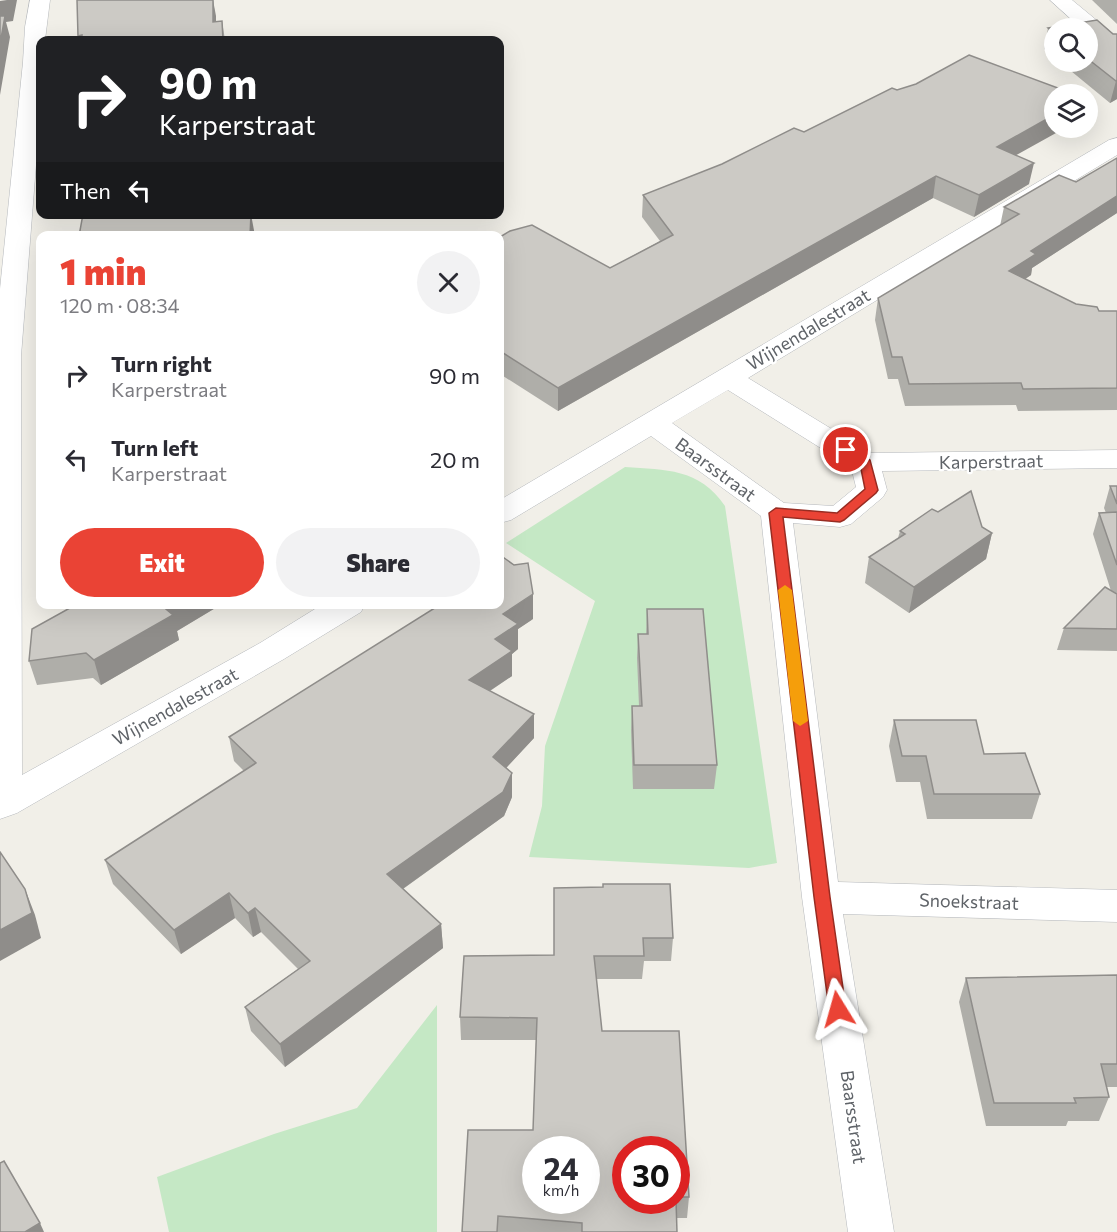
<!DOCTYPE html>
<meta charset="utf-8">
<style>
:root{--surface:#fff;--page:#f2f2f3;--text:#2b2b33;--muted:#7c7c81;--accent:#ea4335}
body{margin:0;font-family:Commissioner,sans-serif;background:var(--page);color:var(--text);height:100vh;display:flex;flex-direction:column;font-size:22px;white-space:nowrap}
*{box-sizing:border-box;margin:0}
p{font-size:20px;color:var(--muted)}
.icon{flex:none;width:33px;height:33px;fill:none;stroke:currentColor;stroke-width:2;stroke-linecap:round;stroke-linejoin:round}
.map{position:relative;flex:1;overflow:hidden}
.panel{position:absolute;left:36px;top:231px;width:468px;height:378px;display:flex;flex-direction:column;background:var(--surface);border-radius:12px;box-shadow:0 6px 24px #0002}
.panel>*{flex:none}
.banner{position:absolute;left:36px;top:36px;width:468px;height:183px;border-radius:12px;box-shadow:0 6px 24px #0002;background:#202124;color:#fff;overflow:hidden}
.controls{position:absolute;left:1044px;top:18px;display:grid;gap:12px}
.controls a{display:grid;place-items:center;width:54px;height:54px;border-radius:50%;background:var(--surface);box-shadow:0 6px 24px #0002;font-size:30px}
.speed{position:absolute;left:522px;top:1136px;display:flex;gap:12px;font-size:30px;font-weight:700;text-align:center}
.speed>*{display:grid;place-content:center;width:78px;height:78px;border-radius:50%;background:var(--surface);box-shadow:0 6px 24px #0002;line-height:1}
.speed small{font-size:15px;font-weight:400}
.speed .limit{border:9px solid #d22;background:#fff;color:#111}
.pin{position:absolute;display:grid;place-items:center;width:51px;height:51px;color:#fff;margin:-26px;border:3px solid #fff;border-radius:50%;box-shadow:0 2px 6px #0007}
.me{position:absolute;width:66px;margin:-33px;rotate:352deg;stroke-linejoin:round;filter:drop-shadow(0 0 4px #0008)}
.turn{display:flex;align-items:center;gap:21px;height:126px;padding:0 24px;font-size:27px}
.turn .icon{width:78px;height:78px;stroke-width:2.5}
.turn b{display:block;font-size:42px;line-height:51px}
.then{display:flex;align-items:center;height:57px;padding:0 24px;background:#0003;gap:12px;font-size:22px}
.round{display:grid;place-items:center;flex:none;width:63px;height:63px;border-radius:32px;background:var(--page)}
.head{display:flex;align-items:center;justify-content:space-between;height:102px;padding:0 24px}
h1{font-size:36px;font-weight:800;line-height:45px;color:var(--accent)}
.action{display:flex;gap:12px;margin-top:auto;padding:12px 24px}
.action a{flex:1;height:69px;border-radius:36px;background:var(--accent);color:#fff;font-size:24px;font-weight:800;line-height:69px;text-align:center}
.action a+a{background:var(--page);color:var(--text)}
ul{padding:0;list-style:none}
li{display:flex;align-items:center;gap:18px;height:84px;padding:0 24px}
li div{flex:1}
li b{display:block;font-size:22px}
li em{font-style:normal}
.map>svg:first-child{display:block}
.green{fill:#c5e8c5}
.lines{fill:none;stroke-linecap:round;stroke-linejoin:round}
.minor-casing{stroke:#b5b8bc;stroke-width:1}
.minor{fill:#fff;fill-rule:evenodd}
.wall{fill:#afaea9;fill-rule:evenodd}
.shaded-wall{fill:#8f8d8a}
.building{fill:#cccac5;stroke:#8f8d8a;stroke-width:1.5;fill-rule:evenodd}
.route{fill:#ea4335;stroke:#982c22;stroke-width:1.5}
.slow{fill:#f59e0b}
.labels{text-anchor:middle;dominant-baseline:central;stroke-width:4.5;stroke-linejoin:round;paint-order:stroke}
.street-label{font-size:18px;fill:#5f6368;stroke:#fff}
</style>
<div class="map">
<svg width="1117" height="1232" viewBox="0 0 1117 1232">
<rect width="100%" height="100%" fill="#f1efe8"/>
<!-- green -->
<g class="green">
<path d="M625,467C666,470 699,468 725,506L777,863L749,868L529,857L542,806L545,746L595,601L506,543Z"/>
<path d="M437,1005V1232H169L157,1177L274,1134L357,1108Z"/>
</g>
<g class="lines">
<!-- minor casing -->
<g class="minor-casing">
<g id="minor">
<path d="M30,0H50L45,40H40V114L21,356L22,775L260,643L323,604H365L361,612L284,659L17,813L0,819V289L23,62L25,27Z"/>
<path d="M1050,0H1072L1117,37V54L1109,53L1088,34V28H1081Z"/>
<path d="M1117,138V155L748,378L871,453L1117,450V468L882,471L887,490L883,497L851,524L840,527L793,523L838,882L1117,890V922L843,914L894,1232H848L802,897L761,516L651,436L511,520L500,523V500L1109,140ZM728,390L851,467L856,487L833,506L784,503L672,423Z"/>
</g>
</g>
<!-- minor -->
<use href="#minor" class="minor"/>
</g>
<!-- wall -->
<g class="wall">
<path d="M77,0H213L216,22L222,21L225,40H79L78,36Z"/>
<path d="M1092,0H1117V24Z"/>
<path d="M1097,20L1113,34H1117V99L1110,103L1060,62H1088V28H1054V57L1044,49L1048,28Z"/>
<path d="M804,132L1016,155L1029,184L974,217L933,198L558,411L500,374V237L610,268L660,241L642,217L643,195Z"/>
<path d="M1117,158V213L1032,268L1031,275L1025,279L1076,304L1099,311H1117V410L1018,411L1016,405L905,406L898,379H888L875,320L878,298L1000,226L1004,207L1076,182Z"/>
<path d="M1110,486H1117V651L1057,650L1064,628L1111,591L1093,534L1099,513H1106L1104,508Z"/>
<path d="M938,512L982,527L992,533L986,559L909,613L865,583L869,557L898,538L900,531Z"/>
<path d="M68,604H222L177,631L179,640L101,685L93,678L37,685L29,661L70,608Z"/>
<path d="M647,609L717,765L714,789H633L631,730L632,706H639L637,658L638,634H646Z"/>
<path d="M533,619L518,629V649L512,654V676L490,691L534,714V738L506,768L512,797L504,816L403,889L441,924L443,948L285,1067L251,1031L245,1007L298,969L261,932L253,937L235,918L181,954L113,884L105,860L244,771L234,761L229,737Z"/>
<path d="M894,720L984,754L1040,794L1032,819H927L920,782H896L889,746Z"/>
<path d="M603,884H670L673,938L671,961H644L642,979H596L602,1031H679L689,1197L687,1218H677V1232H462L468,1130H533L536,1040H461L460,1017L464,956L554,955V888L603,887ZM536,1149H586V1200H536ZM626,1149H676V1200H626Z"/>
<path d="M1117,975V1087H1107L1109,1097L1099,1121H1068L1066,1126H986L959,1002L966,978Z"/>
</g>
<!-- shaded-wall -->
<g class="shaded-wall">
<path d="M7,0H17L13,21L6,22L10,37L0,95V1Z"/>
<path d="M213,0L216,16V40L213,22Z"/>
<path d="M1117,80V99L1110,103L1116,81Z"/>
<path d="M1054,115V128H1065L993,168L997,147Z"/>
<path d="M1034,163L1029,184L974,217L979,195Z"/>
<path d="M936,176L933,198L558,411V388Z"/>
<path d="M1117,196V213L1032,268L1031,275L1004,293L1009,271L1031,251Z"/>
<path d="M251,214L255,236H250Z"/>
<path d="M992,533L986,559L909,613L914,587Z"/>
<path d="M533,594V619L518,629V649L512,654V676L470,704L469,680L495,639L503,614Z"/>
<path d="M174,604H222L177,631L179,640L101,685L94,660L166,609Z"/>
<path d="M534,714V738L494,781L493,757Z"/>
<path d="M512,773V797L504,816L390,898L387,874Z"/>
<path d="M25,889L35,915L41,938L0,961V930Z"/>
<path d="M229,893L235,918L181,954L174,930Z"/>
<path d="M255,908L261,932L253,937L248,913Z"/>
<path d="M441,924L443,948L285,1067L280,1044Z"/>
<path d="M40,1223L44,1232H25Z"/>
</g>
<!-- building -->
<g class="building">
<path d="M77,0H213V22L222,21L223,40H82V35L78,36Z"/>
<path d="M0,16H5L0,44Z"/>
<path d="M1097,20L1113,34H1117V80L1116,81L1088,59V28H1054V33L1048,28Z"/>
<path d="M969,55L1074,94H1054V115L997,147L1034,163L979,195L936,176L558,388L500,351V237L510,231L532,225L610,268L673,235L643,195L722,164L794,128L804,132L892,88L897,90L916,84Z"/>
<path d="M1117,158V196L1031,251L1036,254L1009,271L1076,304L1097,307L1099,311H1117V388L1023,389L1021,383L909,384L902,357H892L878,298L1019,214L1004,207L1059,175L1076,182Z"/>
<path d="M83,214H208L207,217L234,214H251L250,236H79Z"/>
<path d="M1110,486H1117V504Z"/>
<path d="M971,491L982,527L992,533L914,587L869,557L905,534L900,531L932,509L938,512Z"/>
<path d="M1117,512V565L1099,513Z"/>
<path d="M500,555L514,565L528,563L533,594L503,614L518,624L495,639L512,651L469,680L534,714L493,757L512,773L503,792L387,874L441,924L280,1044L245,1007L310,961L255,908L248,913L229,893L174,930L105,860L256,763L229,737L441,604H500Z"/>
<path d="M1105,587L1117,594V629L1064,628Z"/>
<path d="M77,604H174L166,609L173,615L94,660L86,653L29,661L32,629Z"/>
<path d="M647,609H703L717,765H634L632,706H642L638,634H648Z"/>
<path d="M894,720H976L984,754L1025,753L1040,794H934L926,756H902Z"/>
<path d="M0,852L25,889L32,913L0,930Z"/>
<path d="M603,884H670L673,938H643L644,956H594L602,1031H679L689,1197H676V1149H626V1200H676L677,1232H582V1223L498,1216L497,1232H462L468,1130H533L537,1018L460,1017L464,956L554,955V888L603,887ZM536,1149H586V1200H536Z"/>
<path d="M1117,975V1064H1101L1109,1097L1074,1098L1076,1103H994L966,978Z"/>
<path d="M4,1161L40,1223L25,1232H0V1163Z"/>
</g>
<!-- route -->
<path class="route" d="M846,446L870,460L878,490L876,493L844,520L840,522L783,517L830,897L846,1009L844,1014L838,1016L832,1014L829,1009L814,897L769,513L776,508L837,513L865,489L860,464L839,450Z"/>
<!-- slow -->
<path class="slow" d="M785,585L792,590L808,721L800,726L793,721L778,590Z"/>
<g class="labels">
<!-- street labels -->
<g class="street-label">
<text transform="translate(808 329) rotate(-31)">Wijnendalestraat</text>
<text transform="translate(991 461) rotate(-1)">Karperstraat</text>
<text transform="translate(716 469) rotate(36)">Baarsstraat</text>
<text transform="translate(175 706) rotate(-29)">Wijnendalestraat</text>
<text transform="translate(969 901) rotate(2)">Snoekstraat</text>
<text transform="translate(854 1117) rotate(82)">Baarsstraat</text>
</g>
</g>
</svg>
<div class="controls">
<a><svg class="icon" aria-label="search" viewBox="0 0 24 24"><circle cx="10" cy="10" r="6"/><path d="M15 15l6 6"/></svg></a>
<a><svg class="icon" aria-label="layers" viewBox="0 0 24 24"><path d="M12 4l9 5-9 5-9-5zM3 14l9 5 9-5"/></svg></a>
</div>
<div class="speed"><div>24<small>km/h</small></div><div class="limit">30</div></div>
<div class="pin" style="left:846px;top:450px;background:#d93025"><svg class="icon" aria-label="arrive" viewBox="0 0 24 24"><path d="M6 21V4h12l-3 4 3 4H6"/></svg></div>
<svg class="me" style="left:838px;top:1009px" viewBox="-20 -20 40 40"><path d="M0-17L14 15 0 8-14 15z" fill="#ea4335" stroke="#fff" stroke-width="4"/></svg>
<div class="banner">
<div class="turn"><svg class="icon" aria-label="right" viewBox="0 0 24 24"><path d="M7 20v-9h11M14 6l5 5-5 5"/></svg><div><b>90 m</b>Karperstraat</div></div>
<div class="then">Then<svg class="icon" aria-label="left" viewBox="0 0 24 24"><path d="M17 20v-9H6M10 6l-5 5 5 5"/></svg></div>
</div>
<section class="panel">
<div class="head"><div><h1>1 min</h1><p>120 m · 08:34</p></div><a class="round"><svg class="icon" aria-label="close" viewBox="0 0 24 24"><path d="M6 6l12 12M18 6L6 18"/></svg></a></div>
<ul>
<li><svg class="icon" aria-label="right" viewBox="0 0 24 24"><path d="M7 20v-9h11M14 6l5 5-5 5"/></svg><div><b>Turn right</b><p>Karperstraat</p></div><em>90 m</em></li>
<li><svg class="icon" aria-label="left" viewBox="0 0 24 24"><path d="M17 20v-9H6M10 6l-5 5 5 5"/></svg><div><b>Turn left</b><p>Karperstraat</p></div><em>20 m</em></li>
</ul>
<div class="action"><a>Exit</a><a>Share</a></div>
</section>
</div>
